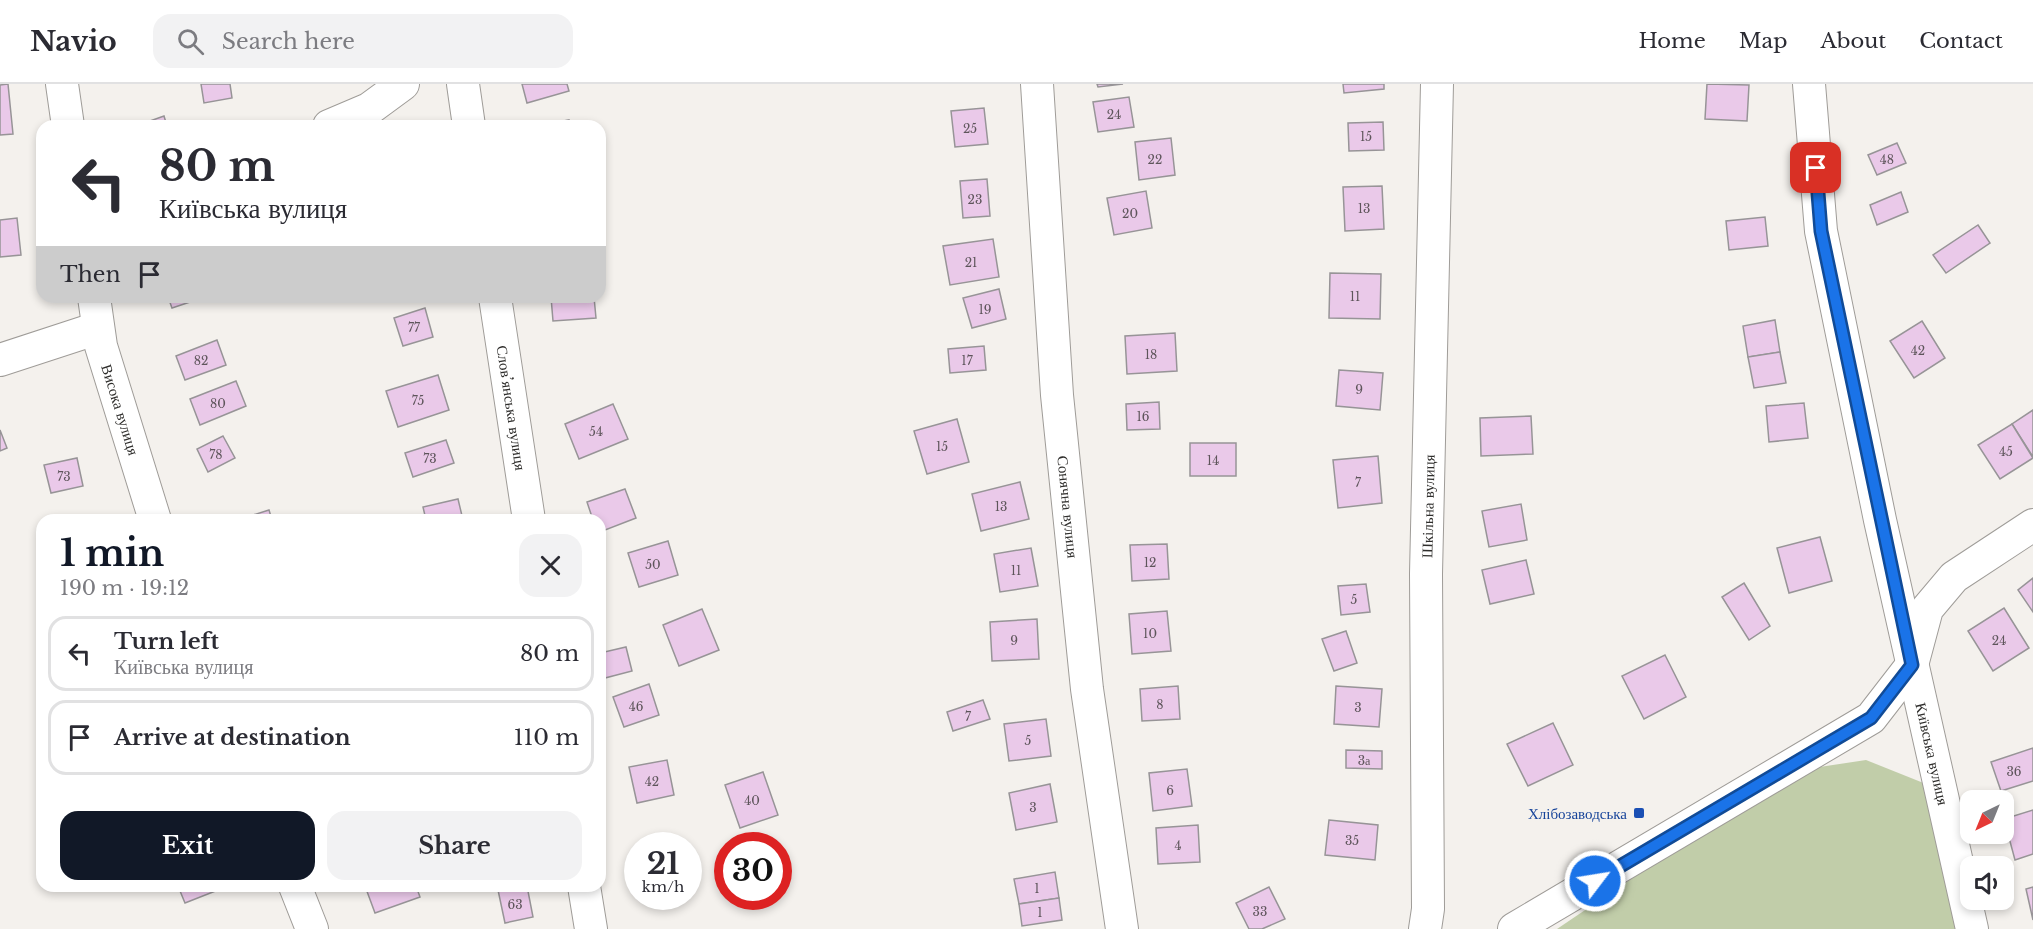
<!DOCTYPE html>
<meta charset="utf-8">
<style>
:root{--surface:#fff;--page:#f2f2f3;--text:#2b2b33;--muted:#7c7c81;--line:#e1e1e2;--accent:#111827}
body{margin:0;font-family:"Libre Baskerville",serif;background:var(--page);color:var(--text);height:100vh;display:flex;flex-direction:column;font-size:22px;white-space:nowrap}
*{box-sizing:border-box;margin:0}
p{font-size:20px;color:var(--muted)}
.icon{flex:none;width:33px;height:33px;fill:none;stroke:currentColor;stroke-width:2;stroke-linecap:round;stroke-linejoin:round}
.map{position:relative;flex:1;overflow:hidden}
.side{position:absolute;left:36px;top:430px;width:570px;height:378px;display:flex;flex-direction:column;background:var(--surface);border-radius:18px;box-shadow:0 3px 9px #0003}
.side>*{flex:none}
.guide{position:absolute;left:36px;top:36px;width:570px;height:183px;border-radius:18px;box-shadow:0 3px 9px #0003;background:#fff;color:var(--text);overflow:hidden}
.needle{width:39px;rotate:223deg}
.buttons{position:absolute;left:1960px;top:706px;display:grid;gap:12px}
.buttons a{display:grid;place-items:center;width:54px;height:54px;border-radius:12px;background:var(--surface);box-shadow:0 3px 9px #0003;font-size:30px}
.speed{position:absolute;left:624px;top:748px;display:flex;gap:12px;font-size:30px;font-weight:700;text-align:center}
.speed>*{display:grid;place-content:center;width:78px;height:78px;border-radius:50%;background:var(--surface);box-shadow:0 3px 9px #0003;line-height:1}
.speed small{font-size:15px;font-weight:400}
.speed .limit{border:9px solid #d22;background:#fff;color:#111}
.pin{position:absolute;display:grid;place-items:center;width:51px;height:51px;color:#fff;margin:-26px;border-radius:12px;box-shadow:0 3px 9px #0006}
.me{position:absolute;width:66px;margin:-33px;rotate:59deg;stroke-linejoin:round;filter:drop-shadow(0 0 4px #0008)}
.turn{display:flex;align-items:center;gap:21px;height:126px;padding:0 24px;font-size:27px}
.turn .icon{width:78px;height:78px;stroke-width:2.5}
.turn b{display:block;font-size:42px;line-height:51px}
.then{display:flex;align-items:center;height:57px;padding:0 24px;background:#0003;gap:12px;font-size:22px}
.round{display:grid;place-items:center;flex:none;width:63px;height:63px;border-radius:18px;background:var(--page)}
.head{display:flex;align-items:center;justify-content:space-between;height:102px;padding:0 24px}
h1{font-size:36px;font-weight:700;line-height:45px;color:var(--accent)}
.cta{display:flex;gap:12px;margin-top:auto;padding:12px 24px}
.cta a{flex:1;height:69px;border-radius:18px;background:var(--accent);color:#fff;font-size:24px;font-weight:700;line-height:69px;text-align:center}
.cta a+a{background:var(--page);color:var(--text)}
ul{padding:0;list-style:none}
li{display:flex;align-items:center;gap:18px;height:75px;margin:0 12px 9px;padding:0 12px;border:3px solid var(--line);border-radius:18px}
li div{flex:1}
li b{display:block;font-size:22px}
li em{font-style:normal}
header{display:flex;align-items:center;gap:36px;box-sizing:border-box;height:84px;padding:0 30px;background:var(--surface);border-bottom:2px solid var(--line)}
header strong{font-size:28px}
nav{display:flex;gap:33px;margin-inline-start:auto;font-size:21px}
.search{width:420px;height:54px;background:var(--page);display:flex;align-items:center;gap:15px;box-sizing:border-box;padding:0 21px;border-radius:18px;color:var(--muted);font-size:22px}
.map>svg:first-child{display:block}
.green{fill:#c1cda9}
.building{fill:#eac9e9;stroke:#979497;stroke-width:1.5}
.lines{fill:none;stroke-linecap:round;stroke-linejoin:round}
.minor-casing{stroke:#9f9c98;stroke-width:34}
.minor{stroke:#fff;stroke-width:32}
.route-casing{stroke:#114b97;stroke-width:15}
.route{stroke:#1a73e8;stroke-width:10}
.transit-dot{fill:#1a4fb4;stroke:#f4f1ed;stroke-width:2}
.labels{text-anchor:middle;dominant-baseline:central;stroke-width:4.5;stroke-linejoin:round;paint-order:stroke}
.number-label{font-size:12px;fill:#5e555b}
.street-label{font-size:15px;fill:#2f2e2c;stroke:#f4f1ed}
.transit-label{font-size:15px;fill:#164399;stroke:#f4f1ed;text-anchor:end}
</style>
<header>
<strong>Navio</strong>
<div class="search"><svg class="icon" aria-label="search" viewBox="0 0 24 24"><circle cx="10" cy="10" r="6"/><path d="M15 15l6 6"/></svg>Search here</div>
<nav><a>Home</a><a>Map</a><a>About</a><a>Contact</a></nav>
</header>
<div class="map">
<svg width="2033" height="845" viewBox="0 0 2033 845">
<rect width="100%" height="100%" fill="#f4f1ed"/>
<!-- green -->
<path class="green" d="M1866,676L1926,700L1956,845H1557L1705,745L1813,684Z"/>
<!-- building -->
<g class="building">
<path d="M8,0L13,50L0,51V1Z"/>
<path d="M201,0H230L232,14L204,19Z"/>
<path d="M522,0H567L569,7L527,19Z"/>
<path d="M1097,0H1123L1098,3Z"/>
<path d="M1343,0H1384V5L1344,9Z"/>
<path d="M1707,0L1749,1L1747,37L1705,35Z"/>
<path d="M1129,13L1134,43L1098,48L1093,18Z"/>
<path d="M984,24L988,60L955,63L951,27Z"/>
<path d="M164,32L167,42H136Z"/>
<path d="M569,36L570,42H538Z"/>
<path d="M1383,38L1384,66L1349,67L1348,39Z"/>
<path d="M1171,54L1175,91L1139,96L1135,58Z"/>
<path d="M1897,59L1906,79L1877,91L1868,71Z"/>
<path d="M987,95L990,132L963,134L960,97Z"/>
<path d="M1382,102L1384,145L1345,147L1343,103Z"/>
<path d="M1146,107L1152,144L1114,151L1107,114Z"/>
<path d="M1901,108L1908,128L1877,141L1870,121Z"/>
<path d="M1765,133L1768,162L1729,166L1726,137Z"/>
<path d="M17,134L21,171L0,173V136Z"/>
<path d="M1978,141L1990,159L1946,189L1933,171Z"/>
<path d="M993,155L999,193L950,201L943,162Z"/>
<path d="M1330,189L1381,190L1380,235L1329,234Z"/>
<path d="M999,205L1006,235L972,244L963,214Z"/>
<path d="M168,213H205L172,224Z"/>
<path d="M551,213H594L596,234L553,237Z"/>
<path d="M425,224L433,253L403,262L394,234Z"/>
<path d="M1775,236L1780,268L1748,273L1743,242Z"/>
<path d="M1922,237L1945,274L1914,294L1890,257Z"/>
<path d="M1175,249L1177,287L1127,290L1125,252Z"/>
<path d="M217,256L226,281L185,296L176,272Z"/>
<path d="M984,262L986,286L950,289L948,265Z"/>
<path d="M1780,268L1786,299L1754,304L1748,273Z"/>
<path d="M1339,286L1383,289L1380,326L1336,322Z"/>
<path d="M438,291L449,326L398,343L386,307Z"/>
<path d="M236,297L246,322L200,341L190,315Z"/>
<path d="M1159,318L1160,345L1127,346L1126,320Z"/>
<path d="M1804,319L1808,354L1769,358L1766,322Z"/>
<path d="M613,320L628,355L579,375L565,340Z"/>
<path d="M2033,326V373L2012,340Z"/>
<path d="M1531,332L1533,370L1481,372L1480,334Z"/>
<path d="M957,335L969,378L927,390L914,347Z"/>
<path d="M2012,340L2033,374L2000,395L1978,361Z"/>
<path d="M0,346L7,364L0,367Z"/>
<path d="M223,352L235,374L208,388L197,365Z"/>
<path d="M446,356L454,379L413,393L405,369Z"/>
<rect x="1190" y="359" width="46" height="33"/>
<path d="M1378,372L1382,419L1338,424L1333,376Z"/>
<path d="M77,374L83,402L51,409L44,381Z"/>
<path d="M1020,398L1029,435L981,447L972,410Z"/>
<path d="M625,405L636,434L600,448V436H593L587,418Z"/>
<path d="M458,415L463,436H426L423,423Z"/>
<path d="M1521,420L1527,456L1489,463L1482,427Z"/>
<path d="M269,426L272,436H237Z"/>
<path d="M1820,453L1832,497L1789,509L1777,464Z"/>
<path d="M668,457L678,491L639,503L628,469Z"/>
<path d="M1167,460L1169,495L1132,497L1130,461Z"/>
<path d="M1031,464L1038,502L1000,508L994,470Z"/>
<path d="M1526,476L1534,510L1490,520L1482,486Z"/>
<path d="M2033,494V528L2018,506Z"/>
<path d="M1744,499L1770,542L1749,556L1722,513Z"/>
<path d="M1366,500L1370,528L1341,531L1338,502Z"/>
<path d="M2004,524L2029,564L1993,587L1968,547Z"/>
<path d="M702,525L719,566L679,582L663,541Z"/>
<path d="M1167,527L1171,567L1132,570L1129,530Z"/>
<path d="M1037,535L1039,575L992,577L990,538Z"/>
<path d="M1346,547L1357,579L1334,587L1322,555Z"/>
<path d="M626,563L632,587L605,594L600,569Z"/>
<path d="M1665,571L1686,613L1644,635L1622,592Z"/>
<path d="M649,600L659,631L624,643L613,613Z"/>
<path d="M1178,602L1180,635L1142,637L1140,605Z"/>
<path d="M1336,602L1382,605L1379,643L1334,640Z"/>
<path d="M983,616L990,635L953,647L947,628Z"/>
<path d="M1046,635L1051,672L1009,677L1004,640Z"/>
<path d="M1553,639L1573,681L1528,702L1507,660Z"/>
<path d="M2033,664V697L2001,707L1991,678Z"/>
<path d="M1346,666L1382,667V685L1346,684Z"/>
<path d="M667,676L674,711L637,719L629,683Z"/>
<path d="M1187,685L1192,722L1153,727L1149,689Z"/>
<path d="M763,688L778,731L740,744L725,701Z"/>
<path d="M1050,700L1057,738L1016,746L1009,709Z"/>
<path d="M2033,726V770L2015,776L2004,735Z"/>
<path d="M1329,736L1378,741L1375,776L1325,771Z"/>
<path d="M1198,741L1200,778L1158,780L1156,744Z"/>
<path d="M1055,788L1059,814L1019,820L1014,795Z"/>
<path d="M178,802H217L218,806L185,819Z"/>
<path d="M365,802H416L420,813L375,829Z"/>
<path d="M514,802H527L533,833L505,839L498,806Z"/>
<path d="M1269,803L1285,835L1262,845H1249L1236,819Z"/>
<path d="M2033,803V836L2026,805Z"/>
<path d="M1059,814L1062,836L1022,842L1019,820Z"/>
</g>
<g class="lines">
<!-- minor casing -->
<g class="minor-casing">
<g id="minor">
<path d="M62,0L68,42"/>
<path d="M463,0L469,42"/>
<path id="s1" d="M1037,0L1057,311L1087,605L1122,845"/>
<path id="s2" d="M1809,0L1821,147L1880,436L1972,845"/>
<path d="M329,42L369,25L403,0"/>
<path id="s3" d="M94,213L101,262L155,436"/>
<path id="s4" d="M495,213L529,436"/>
<path d="M0,276L98,244"/>
<path d="M295,802L312,845"/>
<path d="M584,802L591,845"/>
<path id="s5" d="M1425,845L1428,825L1426,490L1437,0"/>
<path d="M1514,845L1871,634L1912,581L1927,525L1954,493L2033,441"/>
</g>
</g>
<!-- minor -->
<use href="#minor" class="minor"/>
</g>
<g class="lines">
<!-- route casing -->
<g class="route-casing">
<path id="route" d="M1595,797L1871,634L1912,581L1821,147L1816,84"/>
</g>
<!-- route -->
<use href="#route" class="route"/>
</g>
<!-- markers -->
<rect class="transit-dot" x="1633" y="723" width="12" height="12" rx="3"/>
<g class="labels">
<!-- number labels -->
<g class="number-label">
<text x="1114" y="30">24</text>
<text x="970" y="44">25</text>
<text x="1366" y="52">15</text>
<text x="1155" y="75">22</text>
<text x="1887" y="75">48</text>
<text x="975" y="115">23</text>
<text x="1364" y="124">13</text>
<text x="1130" y="129">20</text>
<text x="971" y="178">21</text>
<text x="1355" y="212">11</text>
<text x="985" y="225">19</text>
<text x="414" y="243">77</text>
<text x="1918" y="266">42</text>
<text x="1151" y="270">18</text>
<text x="201" y="276">82</text>
<text x="967" y="276">17</text>
<text x="1359" y="305">9</text>
<text x="418" y="316">75</text>
<text x="218" y="319">80</text>
<text x="1143" y="332">16</text>
<text x="596" y="347">54</text>
<text x="942" y="362">15</text>
<text x="2006" y="367">45</text>
<text x="216" y="370">78</text>
<text x="430" y="374">73</text>
<text x="1213" y="376">14</text>
<text x="64" y="392">73</text>
<text x="1358" y="398">7</text>
<text x="1001" y="422">13</text>
<text x="1150" y="478">12</text>
<text x="653" y="480">50</text>
<text x="1016" y="486">11</text>
<text x="1354" y="515">5</text>
<text x="1150" y="549">10</text>
<text x="1014" y="556">9</text>
<text x="1999" y="556">24</text>
<text x="1160" y="620">8</text>
<text x="636" y="622">46</text>
<text x="1358" y="623">3</text>
<text x="968" y="632">7</text>
<text x="1028" y="656">5</text>
<text x="1364" y="676">3а</text>
<text x="2014" y="687">36</text>
<text x="652" y="697">42</text>
<text x="1170" y="706">6</text>
<text x="752" y="716">40</text>
<text x="1033" y="723">3</text>
<text x="1352" y="756">35</text>
<text x="1178" y="761">4</text>
<text x="1037" y="804">1</text>
<text x="515" y="820">63</text>
<text x="1260" y="827">33</text>
<text x="1040" y="828">1</text>
</g>
<!-- street labels -->
<g class="street-label">
<text stroke="none"><textPath href="#s4" startOffset="112">Слов’янська вулиця</textPath></text>
<text stroke="none"><textPath href="#s3" startOffset="116">Висока вулиця</textPath></text>
<text stroke="none"><textPath href="#s5" startOffset="423">Шкільна вулиця</textPath></text>
<text stroke="none"><textPath href="#s1" startOffset="424">Сонячна вулиця</textPath></text>
<text stroke="none"><textPath href="#s2" startOffset="682">Київська вулиця</textPath></text>
</g>
<!-- transit labels -->
<g class="transit-label">
<text x="1627" y="729">Хлібозаводська</text>
</g>
</g>
</svg>
<div class="buttons">
<a><svg class="needle" viewBox="-14 -14 28 28"><path d="M0-13l5 13h-10z" fill="#e53935"/><path d="M0 13l5-13h-10z" fill="#7c7c81"/></svg></a>
<a><svg class="icon" aria-label="sound" viewBox="0 0 24 24"><path d="M4 9h4l5-4v14l-5-4H4zM17 9q2 3 0 6"/></svg></a>
</div>
<div class="speed"><div>21<small>km/h</small></div><div class="limit">30</div></div>
<div class="pin" style="left:1816px;top:84px;background:#d93025"><svg class="icon" aria-label="arrive" viewBox="0 0 24 24"><path d="M6 21V4h12l-3 4 3 4H6"/></svg></div>
<svg class="me" style="left:1595px;top:797px" viewBox="-20 -20 40 40"><circle r="17" fill="#1a73e8" stroke="#fff" stroke-width="3"/><path d="M0-11L8 9 0 5-8 9z" fill="#fff"/></svg>
<div class="guide">
<div class="turn"><svg class="icon" aria-label="left" viewBox="0 0 24 24"><path d="M17 20v-9H6M10 6l-5 5 5 5"/></svg><div><b>80 m</b>Київська вулиця</div></div>
<div class="then">Then<svg class="icon" aria-label="arrive" viewBox="0 0 24 24"><path d="M6 21V4h12l-3 4 3 4H6"/></svg></div>
</div>
<section class="side">
<div class="head"><div><h1>1 min</h1><p>190 m · 19:12</p></div><a class="round"><svg class="icon" aria-label="close" viewBox="0 0 24 24"><path d="M6 6l12 12M18 6L6 18"/></svg></a></div>
<ul>
<li><svg class="icon" aria-label="left" viewBox="0 0 24 24"><path d="M17 20v-9H6M10 6l-5 5 5 5"/></svg><div><b>Turn left</b><p>Київська вулиця</p></div><em>80 m</em></li>
<li><svg class="icon" aria-label="arrive" viewBox="0 0 24 24"><path d="M6 21V4h12l-3 4 3 4H6"/></svg><div><b>Arrive at destination</b></div><em>110 m</em></li>
</ul>
<div class="cta"><a>Exit</a><a>Share</a></div>
</section>
</div>
